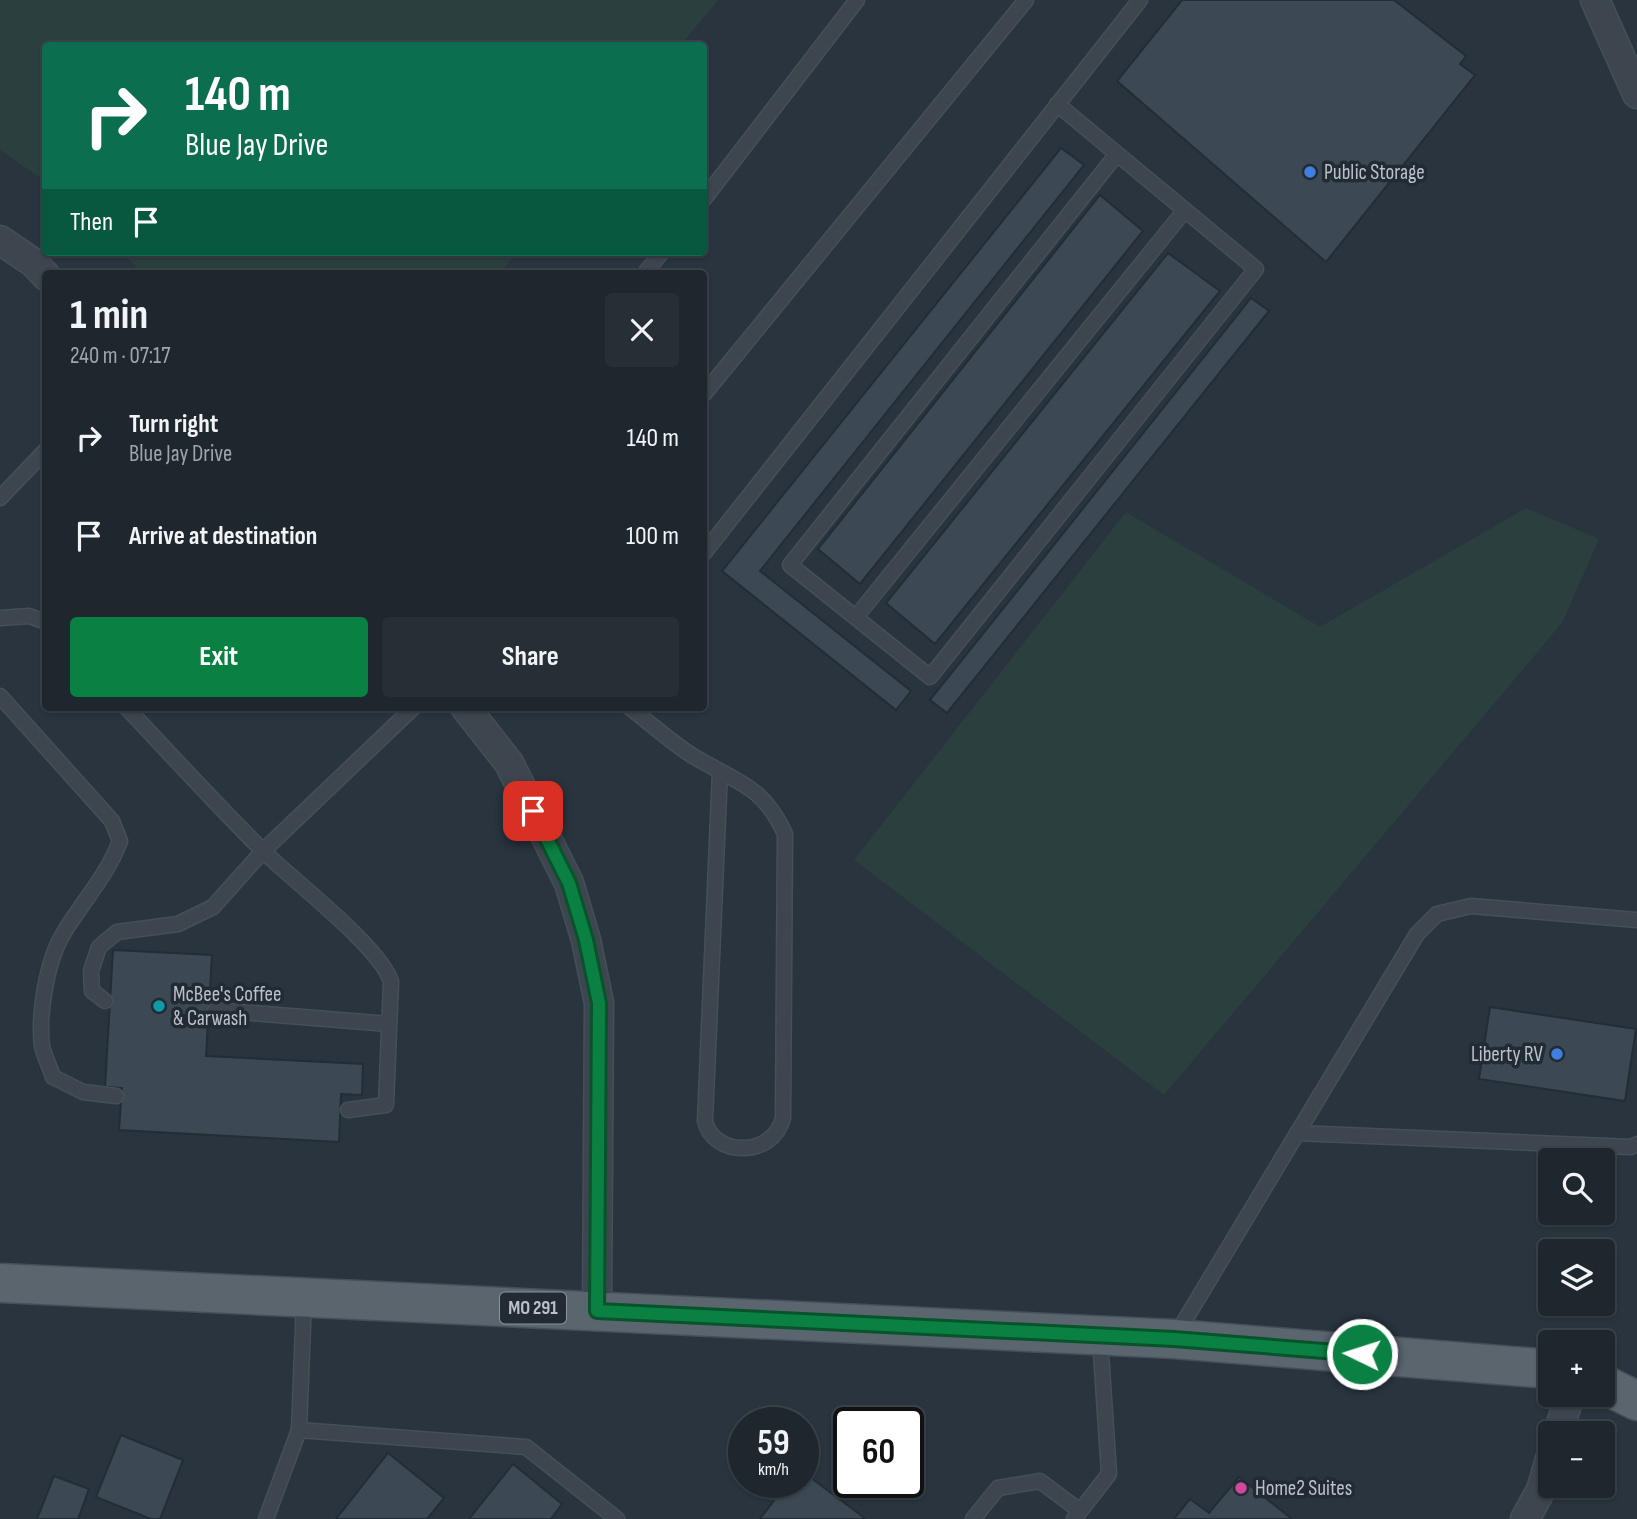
<!DOCTYPE html>
<meta charset="utf-8">
<style>
:root{--surface:#1f272e;--page:#272f36;--text:#f1f3f6;--muted:#a1a5aa;--line:#3c444a;--accent:#0b8043}
body{margin:0;font-family:"Sofia Sans Condensed",sans-serif;background:var(--page);color:var(--text);height:100vh;display:flex;flex-direction:column;font-size:26px;white-space:nowrap}
*{box-sizing:border-box;margin:0}
p{font-size:23px;color:var(--muted)}
.icon{flex:none;width:38px;height:38px;fill:none;stroke:currentColor;stroke-width:2;stroke-linecap:round;stroke-linejoin:round}
.map{position:relative;flex:1;overflow:hidden}
.panel{position:absolute;left:42px;top:270px;width:665px;height:441px;display:flex;flex-direction:column;background:var(--surface);border-radius:7px;box-shadow:0 2px 5px #0004,0 0 0 2px var(--line)}
.panel>*{flex:none}
.top-card{position:absolute;left:42px;top:42px;width:665px;height:214px;border-radius:7px;box-shadow:0 2px 5px #0004,0 0 0 2px var(--line);background:#0b6e4f;color:#fff;overflow:hidden}
.tools{position:absolute;left:1538px;top:1148px;display:grid;gap:14px}
.tools a{display:grid;place-items:center;width:77px;height:77px;border-radius:7px;background:var(--surface);box-shadow:0 2px 5px #0004,0 0 0 2px var(--line);font-size:35px}
.speed{position:absolute;left:728px;top:1407px;display:flex;gap:14px;font-size:35px;font-weight:700;text-align:center}
.speed>*{display:grid;place-content:center;width:91px;height:91px;border-radius:50%;background:var(--surface);box-shadow:0 2px 5px #0004,0 0 0 2px var(--line);line-height:1}
.speed small{font-size:18px;font-weight:400}
.speed .limit{border:4px solid #111;border-radius:10px;background:#fff;color:#111}
.pin{position:absolute;display:grid;place-items:center;width:60px;height:60px;color:#fff;margin:-30px;border-radius:14px;box-shadow:0 4px 10px #0006}
.me{position:absolute;width:77px;margin:-38px;rotate:274deg;stroke-linejoin:round;filter:drop-shadow(0 0 5px #0008)}
.turn{display:flex;align-items:center;gap:24px;height:147px;padding:0 28px;font-size:32px}
.turn .icon{width:91px;height:91px;stroke-width:2.5}
.turn b{display:block;font-size:49px;line-height:60px}
.then{display:flex;align-items:center;height:66px;padding:0 28px;background:#0003;gap:14px;font-size:26px}
.round{display:grid;place-items:center;flex:none;width:74px;height:74px;border-radius:7px;background:var(--page)}
.head{display:flex;align-items:center;justify-content:space-between;height:119px;padding:0 28px}
h1{font-size:42px;font-weight:700;line-height:52px}
.primary-button{display:flex;gap:14px;margin-top:auto;padding:14px 28px}
.primary-button a{flex:1;height:80px;border-radius:7px;background:var(--accent);color:#fff;font-size:28px;font-weight:700;line-height:80px;text-align:center}
.primary-button a+a{background:var(--page);color:var(--text)}
ul{padding:0;list-style:none}
li{display:flex;align-items:center;gap:21px;height:98px;padding:0 28px}
li div{flex:1}
li b{display:block;font-size:26px}
li em{font-style:normal}
.map>svg:first-child{display:block}
.green{fill:#2b3f3f}
.building{fill:#3c4954;stroke:#242d35;stroke-width:2}
.lines{fill:none;stroke-linecap:round;stroke-linejoin:round}
.service-casing{stroke:#464f57;stroke-width:17}
.minor-casing{stroke:#464f57;stroke-width:31}
.primary-casing{stroke:#464f57;stroke-width:41}
.service{stroke:#3d464e;stroke-width:14}
.minor{stroke:#3d464e;stroke-width:28}
.primary{stroke:#5b656e;stroke-width:38}
.route-casing{stroke:#07532c;stroke-width:18}
.route{stroke:#0b8043;stroke-width:12}
.shop-dot{fill:#3f7fe0;stroke:#222b34;stroke-width:2.5}
.culture-dot{fill:#0f9aa8;stroke:#222b34;stroke-width:2.5}
.hotel-dot{fill:#d1479c;stroke:#222b34;stroke-width:2.5}
.labels{text-anchor:middle;dominant-baseline:central;stroke-width:7;stroke-linejoin:round;paint-order:stroke}
.shield{fill:#222b34;stroke:#8c949c;stroke-width:2}
.shield-label{font-size:19px;font-weight:bold;fill:#b9c1c9}
.poi-label{font-size:21px;fill:#b9c1c9;stroke:#222b34;text-anchor:start}
</style>
<div class="map">
<svg width="1637" height="1519" viewBox="0 0 1637 1519">
<rect width="100%" height="100%" fill="#29343e"/>
<!-- green -->
<g class="green">
<path d="M0,0H718L681,45L46,46L45,181L0,150Z"/>
<path d="M122,252H517L500,273H142Z"/>
<path d="M1526,508L1599,539L1562,623L1164,1095L854,860L1126,512L1320,627Z"/>
</g>
<!-- building -->
<g class="building">
<path d="M1182,0H1394L1466,56L1460,64L1475,75L1326,262L1117,81Z"/>
<path d="M1061,148L1084,165L760,571L911,691L896,710L722,571Z"/>
<path d="M1100,195L1143,231L860,584L818,549Z"/>
<path d="M1168,253L1220,291L935,644L886,603Z"/>
<path d="M1251,298L1269,311L947,713L930,700Z"/>
<path d="M113,950L212,955L206,1056L363,1064L362,1095L341,1094L339,1142L119,1130L122,1088L105,1087Z"/>
<path d="M1490,1007L1636,1029L1625,1101L1479,1079Z"/>
<path d="M121,1435L183,1460L160,1519H151L96,1497Z"/>
<path d="M388,1453L444,1498L427,1519H336Z"/>
<path d="M513,1464L562,1504L551,1519H469Z"/>
<path d="M803,1472L866,1519H760L788,1482H803Z"/>
<path d="M54,1476L89,1489L78,1519H37Z"/>
<path d="M1239,1477L1292,1519H1174L1190,1499L1209,1513Z"/>
</g>
<g class="lines">
<!-- service casing -->
<g class="service-casing">
<g id="service">
<path d="M1057,104L1256,269L930,677L790,565L1117,154"/>
<path d="M704,199L857,0"/>
<path d="M645,273L662,252"/>
<path d="M704,394L1026,0"/>
<path d="M0,498L46,450"/>
<path d="M704,553L1140,0"/>
<path d="M856,617L1185,210"/>
<path d="M0,618L29,616L46,622"/>
<path d="M0,696L112,821L120,841C107,876 82,902 63,934C47,961 38,1014 42,1046C44,1056 50,1067 53,1077L83,1092L116,1096"/>
<path d="M126,707C171,755 216,804 262,850C291,879 382,948 391,982L386,1105L348,1110"/>
<path d="M629,707C650,723 671,742 693,756C736,782 763,785 785,834L783,1118C773,1158 713,1157 705,1121L720,771"/>
<path d="M105,1001L92,991L91,971L99,947L117,932L178,924L213,907L263,851L414,707"/>
<path d="M215,1010L389,1024"/>
<path d="M1297,1133L1631,1147L1637,1144"/>
<path d="M1176,1335L1417,934L1437,914L1471,906L1637,920"/>
<path d="M299,1430L526,1447L617,1519"/>
<path d="M266,1519L299,1430L304,1300"/>
<path d="M973,1519L998,1488L1040,1481L1080,1511"/>
<path d="M1074,1519L1109,1474L1100,1338"/>
</g>
</g>
<!-- minor casing -->
<g class="minor-casing">
<g id="minor">
<path d="M1595,0L1637,94"/>
<path d="M0,240L34,263L46,276"/>
<path d="M465,707L509,763L569,883L586,940L599,1003L597,1311"/>
<path d="M1558,1433L1570,1395"/>
<path d="M1525,1519L1541,1490L1550,1459"/>
</g>
</g>
<!-- primary casing -->
<g class="primary-casing">
<g id="primary">
<path d="M0,1283L1174,1339L1550,1369"/>
<path d="M1603,1384L1637,1401"/>
</g>
</g>
<!-- service -->
<use href="#service" class="service"/>
<!-- minor -->
<use href="#minor" class="minor"/>
<!-- primary -->
<use href="#primary" class="primary"/>
</g>
<g class="lines">
<!-- route casing -->
<g class="route-casing">
<path id="route" d="M533,811L569,883L586,940L599,1003L597,1311L1174,1339L1362,1354"/>
</g>
<!-- route -->
<use href="#route" class="route"/>
</g>
<!-- markers -->
<g class="shop-dot">
<circle cx="1310" cy="172" r="7"/>
<circle cx="1557" cy="1054" r="7"/>
</g>
<circle class="culture-dot" cx="159" cy="1006" r="7"/>
<circle class="hotel-dot" cx="1241" cy="1488" r="7"/>
<g class="labels">
<!-- shield labels -->
<rect class="shield" x="500" y="1292.5" width="66" height="31" rx="5"/>
<g class="shield-label">
<text x="533" y="1308">MO 291</text>
</g>
<!-- poi labels -->
<g class="poi-label">
<text x="1324" y="172">Public Storage</text>
<text x="173" y="994">McBee's Coffee<tspan x="173" dy="24">&amp; Carwash</tspan></text>
<text x="1543" y="1054" text-anchor="end">Liberty RV</text>
<text x="1255" y="1488">Home2 Suites</text>
</g>
</g>
</svg>
<div class="tools">
<a><svg class="icon" aria-label="search" viewBox="0 0 24 24"><circle cx="10" cy="10" r="6"/><path d="M15 15l6 6"/></svg></a>
<a><svg class="icon" aria-label="layers" viewBox="0 0 24 24"><path d="M12 4l9 5-9 5-9-5zM3 14l9 5 9-5"/></svg></a>
<a>+</a>
<a>−</a>
</div>
<div class="speed"><div>59<small>km/h</small></div><div class="limit">60</div></div>
<div class="pin" style="left:533px;top:811px;background:#d93025"><svg class="icon" aria-label="arrive" viewBox="0 0 24 24"><path d="M6 21V4h12l-3 4 3 4H6"/></svg></div>
<svg class="me" style="left:1362px;top:1354px" viewBox="-20 -20 40 40"><circle r="17" fill="#0b8043" stroke="#fff" stroke-width="3"/><path d="M0-11L8 9 0 5-8 9z" fill="#fff"/></svg>
<div class="top-card">
<div class="turn"><svg class="icon" aria-label="right" viewBox="0 0 24 24"><path d="M7 20v-9h11M14 6l5 5-5 5"/></svg><div><b>140 m</b>Blue Jay Drive</div></div>
<div class="then">Then<svg class="icon" aria-label="arrive" viewBox="0 0 24 24"><path d="M6 21V4h12l-3 4 3 4H6"/></svg></div>
</div>
<section class="panel">
<div class="head"><div><h1>1 min</h1><p>240 m · 07:17</p></div><a class="round"><svg class="icon" aria-label="close" viewBox="0 0 24 24"><path d="M6 6l12 12M18 6L6 18"/></svg></a></div>
<ul>
<li><svg class="icon" aria-label="right" viewBox="0 0 24 24"><path d="M7 20v-9h11M14 6l5 5-5 5"/></svg><div><b>Turn right</b><p>Blue Jay Drive</p></div><em>140 m</em></li>
<li><svg class="icon" aria-label="arrive" viewBox="0 0 24 24"><path d="M6 21V4h12l-3 4 3 4H6"/></svg><div><b>Arrive at destination</b></div><em>100 m</em></li>
</ul>
<div class="primary-button"><a>Exit</a><a>Share</a></div>
</section>
</div>
